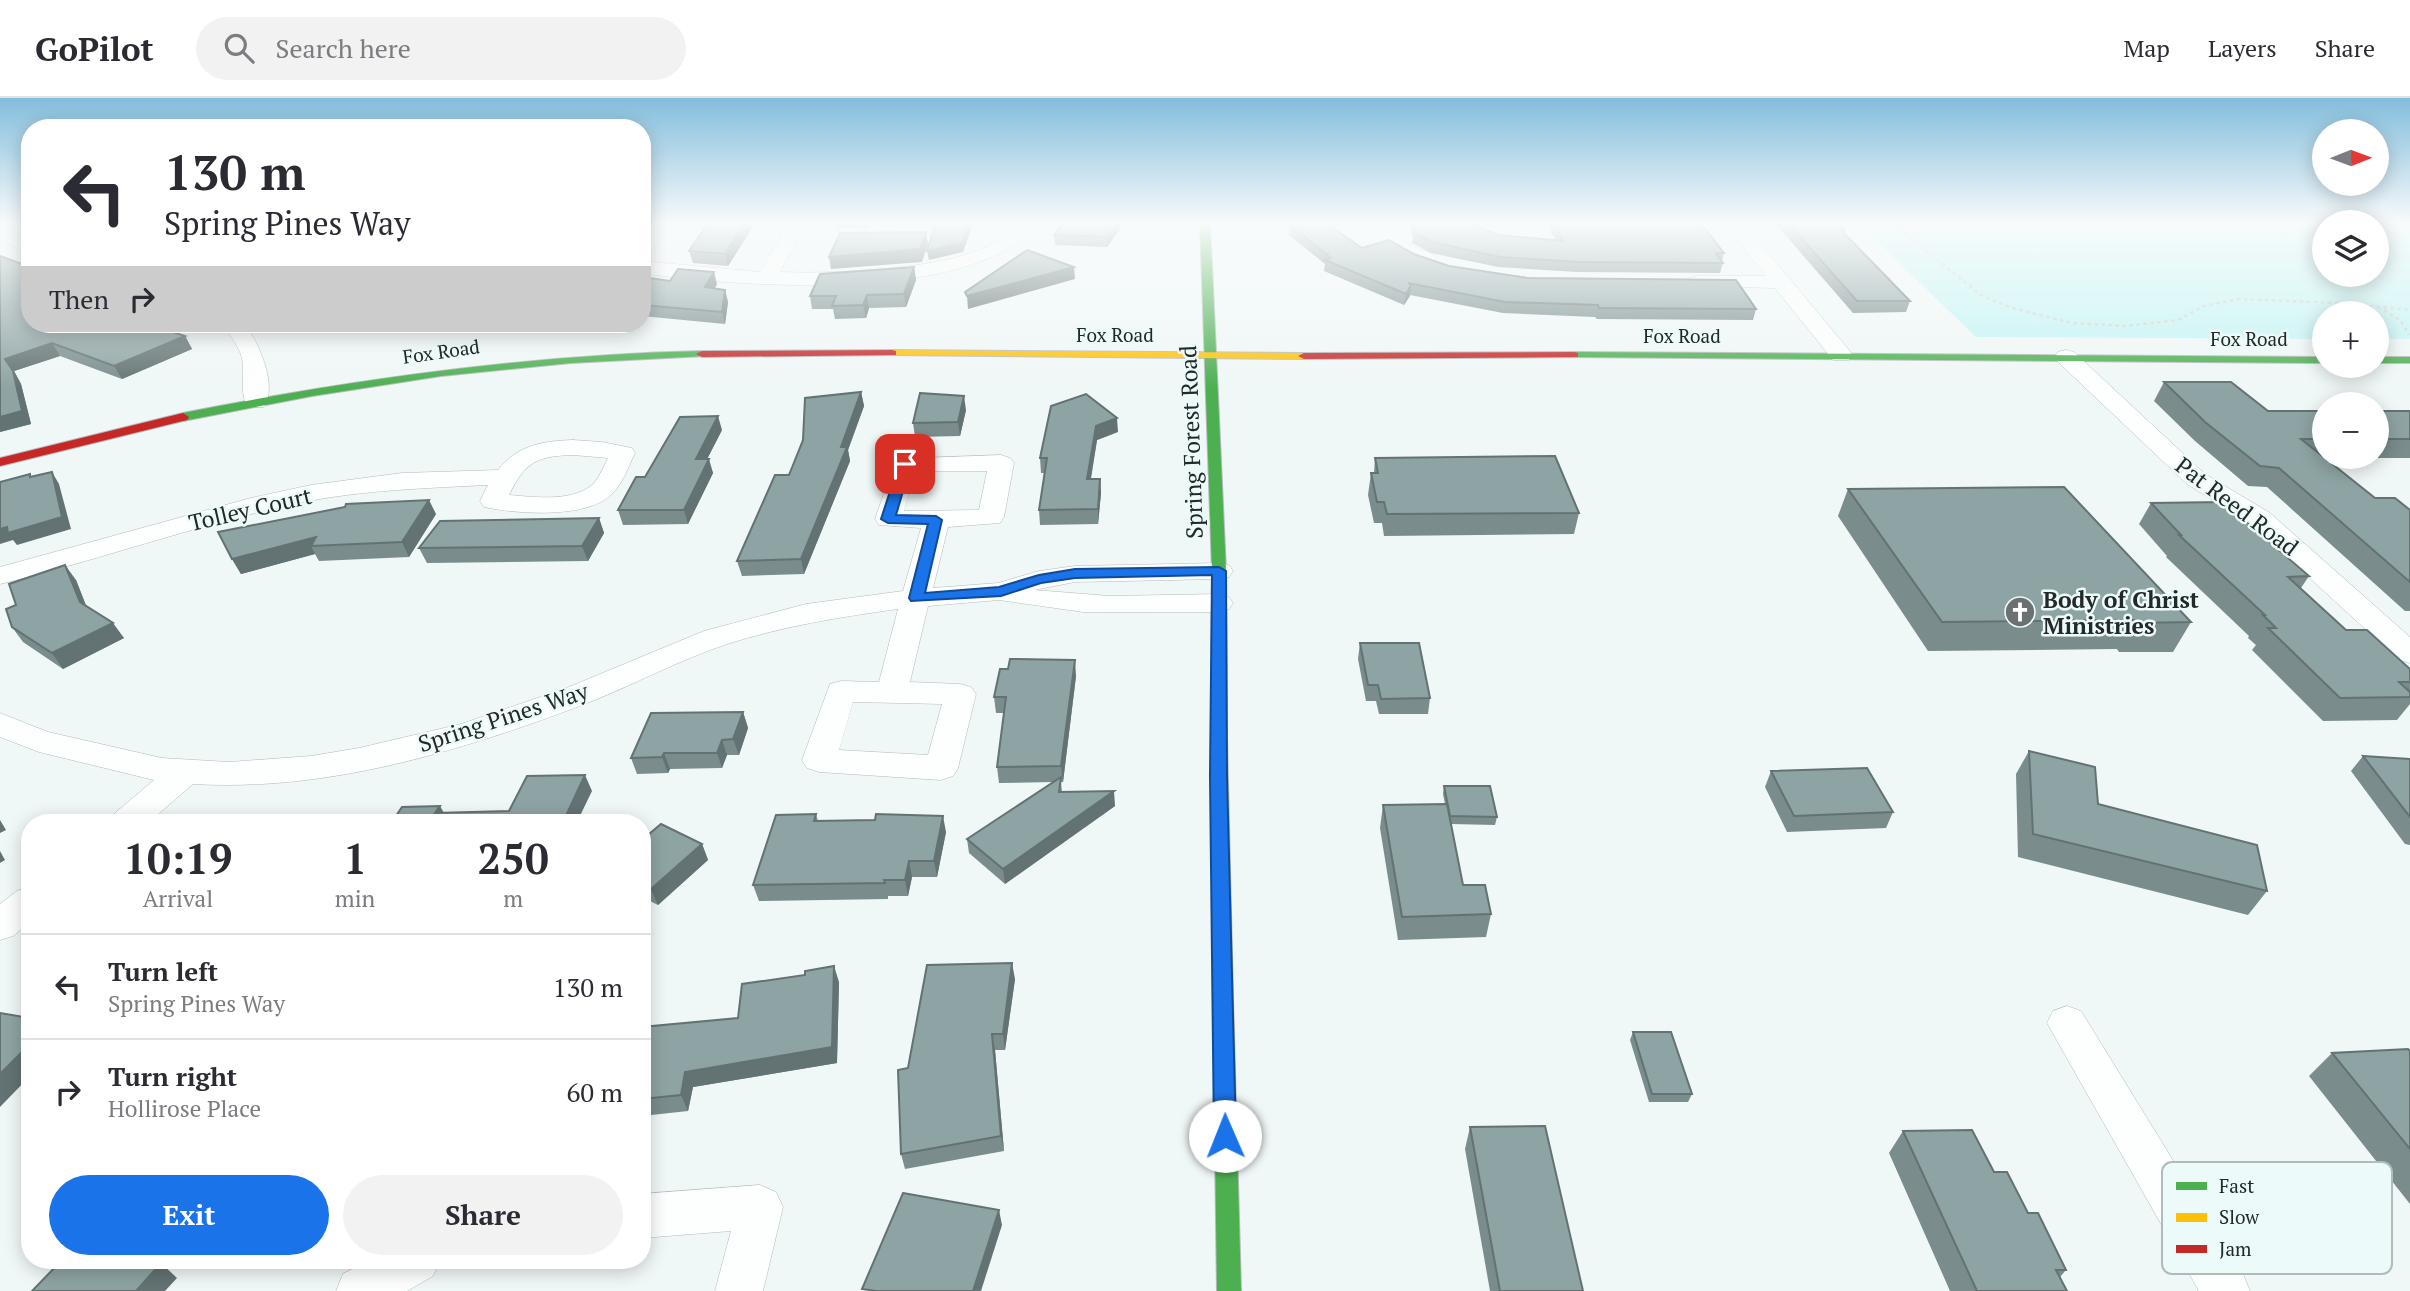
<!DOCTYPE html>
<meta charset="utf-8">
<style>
:root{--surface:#fff;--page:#f2f2f3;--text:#2b2b33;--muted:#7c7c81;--line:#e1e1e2;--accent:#1a73e8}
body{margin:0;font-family:"PT Serif",serif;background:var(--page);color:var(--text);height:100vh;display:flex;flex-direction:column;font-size:26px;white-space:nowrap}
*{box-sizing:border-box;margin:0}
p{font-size:23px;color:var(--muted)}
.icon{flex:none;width:38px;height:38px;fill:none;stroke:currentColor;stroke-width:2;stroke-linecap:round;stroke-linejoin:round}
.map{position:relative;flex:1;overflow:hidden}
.drawer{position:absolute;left:21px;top:716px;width:630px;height:455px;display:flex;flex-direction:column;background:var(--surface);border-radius:28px;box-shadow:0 4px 18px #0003}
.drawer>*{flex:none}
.hud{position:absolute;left:21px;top:21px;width:630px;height:214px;border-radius:28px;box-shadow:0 4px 18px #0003;background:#fff;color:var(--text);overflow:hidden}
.needle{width:46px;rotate:89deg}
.tools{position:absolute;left:2312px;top:21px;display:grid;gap:14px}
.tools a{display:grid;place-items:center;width:77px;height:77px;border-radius:50%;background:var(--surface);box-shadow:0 4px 18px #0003;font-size:35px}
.pin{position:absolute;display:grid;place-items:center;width:60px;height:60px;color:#fff;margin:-30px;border-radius:14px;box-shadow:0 4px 10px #0006}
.me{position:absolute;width:77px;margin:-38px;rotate:359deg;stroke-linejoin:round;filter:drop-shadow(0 0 5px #0008)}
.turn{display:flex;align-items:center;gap:24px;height:147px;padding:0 28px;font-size:32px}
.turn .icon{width:91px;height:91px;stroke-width:2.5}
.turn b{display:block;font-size:49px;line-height:60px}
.then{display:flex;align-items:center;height:66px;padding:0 28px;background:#0003;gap:14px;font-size:26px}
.eta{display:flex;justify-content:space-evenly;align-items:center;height:119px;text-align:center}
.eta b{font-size:42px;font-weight:600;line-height:49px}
.action{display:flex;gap:14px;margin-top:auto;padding:14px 28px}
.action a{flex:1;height:80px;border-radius:42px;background:var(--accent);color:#fff;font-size:28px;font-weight:600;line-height:80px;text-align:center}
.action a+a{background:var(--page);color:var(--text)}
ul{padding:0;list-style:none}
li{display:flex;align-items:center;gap:21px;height:105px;padding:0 28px;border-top:2px solid var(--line)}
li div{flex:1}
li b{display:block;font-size:26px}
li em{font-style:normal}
header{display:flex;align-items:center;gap:42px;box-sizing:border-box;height:98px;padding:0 35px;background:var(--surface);border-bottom:2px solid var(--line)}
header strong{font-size:33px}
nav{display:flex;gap:38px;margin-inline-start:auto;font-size:24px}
.search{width:490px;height:63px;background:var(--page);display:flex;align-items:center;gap:18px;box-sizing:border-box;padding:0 24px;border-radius:38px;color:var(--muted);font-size:26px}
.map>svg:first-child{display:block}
.green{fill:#c3f4f4;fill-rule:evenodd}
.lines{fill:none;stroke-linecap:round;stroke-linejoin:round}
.street-casing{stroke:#b5baba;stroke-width:1}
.fast-casing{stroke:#b5baba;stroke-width:2}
.slow-casing{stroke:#b5baba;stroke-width:2}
.jam-casing{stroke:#b5baba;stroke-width:2}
.path{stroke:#d1d4d4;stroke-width:2.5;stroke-dasharray:3.5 3.5;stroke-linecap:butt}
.street{fill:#fdfefe;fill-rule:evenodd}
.fast{fill:#4caf50;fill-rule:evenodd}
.slow{fill:#ffc107;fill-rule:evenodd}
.jam{fill:#c62828;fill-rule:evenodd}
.wall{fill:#7a8c8c}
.shaded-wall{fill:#637272}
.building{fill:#8ea3a3;stroke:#637272;stroke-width:2}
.route{fill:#1a73e8;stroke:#114b97;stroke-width:2}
.labels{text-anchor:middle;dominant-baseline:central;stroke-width:5;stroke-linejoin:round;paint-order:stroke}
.far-street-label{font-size:19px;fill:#232828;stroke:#edfafa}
.street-label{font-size:23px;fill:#232828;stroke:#edfafa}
.poi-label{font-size:23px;font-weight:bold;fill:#232828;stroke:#edfafa;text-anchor:start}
.key{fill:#edfafa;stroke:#b0bbbb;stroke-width:2}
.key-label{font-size:19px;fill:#232828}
</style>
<header>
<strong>GoPilot</strong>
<div class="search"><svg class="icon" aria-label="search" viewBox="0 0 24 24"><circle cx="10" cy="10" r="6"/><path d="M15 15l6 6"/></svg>Search here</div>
<nav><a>Map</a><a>Layers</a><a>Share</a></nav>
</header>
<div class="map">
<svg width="2410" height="1193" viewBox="0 0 2410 1193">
<rect width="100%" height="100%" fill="#f0f7f7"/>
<!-- green -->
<path class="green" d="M1857,124H2410V241H2377L2376,215H2324V241L1976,239ZM2324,124H2376V177H2324Z"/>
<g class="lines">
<!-- street casing -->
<g class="street-casing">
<g id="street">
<path d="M655,124H674L649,155L642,157V139Z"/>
<path d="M789,124H807L780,174C833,176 956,172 999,142C1006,137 1012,130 1019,124H1039C978,207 735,189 642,175V163L760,174Z"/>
<path d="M1361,124H1381L1406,145L1434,157L1437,161L1427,167L1392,153Z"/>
<path d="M1723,124H1742L1849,252L1852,257L1849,262H1833L1775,190L1690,188L1687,184L1690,180L1697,178H1766Z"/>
<path d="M0,131L30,141V154L0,143Z"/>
<path d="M223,226H244C259,243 278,289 264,309H248C239,297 245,274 242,260C238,246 229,237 223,226Z"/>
<path d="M2066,252L2074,254L2205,376L2270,415L2410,539V565L2399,562L2252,427L2187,386L2058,264L2055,259L2058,254Z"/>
<path d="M573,342L602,344L632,350L635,355C628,369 623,386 611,397C585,421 516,416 484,409L480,403L488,387C428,390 367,392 308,403C204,424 103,461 0,486V469L251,400L311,387L402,375L498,372C518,347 542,343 573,342ZM573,357L608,360C604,368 600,377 595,384C576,405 534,399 509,397C525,364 537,358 573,357Z"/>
<path d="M1001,357L1010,360L1014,365L1004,419L1000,425L948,429L933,490L998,485L1039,473L1075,468L1219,465L1229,467L1233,473L1229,479L1219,481L1075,484L1034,492L1110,498L1219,496L1229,499L1233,505L1229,511L1219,514H1083L999,502L928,508L910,584L960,586L971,589L976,596L958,670L953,678L941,682L819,674L807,670L802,662L830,586L841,583L879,584L898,511C840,519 784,528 727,546C679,562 633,587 585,606C461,653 327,694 193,686L149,724H110L115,715L154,682L39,654L0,639V615L48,634L162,660L229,664L311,658L359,650L461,626L564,591L704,533L806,506L903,493L921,430L879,427L875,421L896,361ZM915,373H987L979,412L904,413ZM853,604L942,606L928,657L839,652Z"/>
<path d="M30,789V824L13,838L0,842V806L17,793Z"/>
<path d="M2067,908L2081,913L2243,1176L2250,1193H2199L2047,925L2053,913Z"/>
<path d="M760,1087L776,1094L783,1109L763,1193H715L731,1133L642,1140V1096Z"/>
<path d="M369,1162H440L433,1178L407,1193H336L343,1176Z"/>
</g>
</g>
<!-- fast casing -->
<g class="fast-casing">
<g id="fast">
<path d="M1200,124H1210L1226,473L1227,641L1219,647L1211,641L1212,473Z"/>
<path d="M702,253L708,256L706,258L571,265L441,278L312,298L183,323L177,319L183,315C355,281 527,257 702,253Z"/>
<path d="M1574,254L2324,259V265L1570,259V255Z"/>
<rect x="2376" y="259" width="34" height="6"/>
<path d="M1223,893L1230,895L1233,901L1241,1193H1217L1213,901L1216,895Z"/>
</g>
</g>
<!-- slow casing -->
<g class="slow-casing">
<g id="slow">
<path d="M892,252L1304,255L1310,258L1304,261L888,257V253Z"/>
<path d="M1219,635L1227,641L1233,901L1230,907L1223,909L1216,907L1213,901L1211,641Z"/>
</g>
</g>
<!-- jam casing -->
<g class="jam-casing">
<g id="jam">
<path d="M892,252L896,253V257L702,259L696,256L702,253Z"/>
<path d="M1574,254L1578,255V259L1304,261L1298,258L1304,255Z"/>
<path d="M183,315L189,319L187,322L0,368V360Z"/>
</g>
</g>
<!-- path -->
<g class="path">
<path d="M1895,124L1904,135L1981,197L2012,210L2072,225L2126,228L2178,222L2204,208L2239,201L2340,205L2410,212"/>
<path d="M2384,212L2401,223L2409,237"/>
</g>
<!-- street -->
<use href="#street" class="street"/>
<!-- fast -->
<use href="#fast" class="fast"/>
<!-- slow -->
<use href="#slow" class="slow"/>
<!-- jam -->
<use href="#jam" class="jam"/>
</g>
<!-- wall -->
<g class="wall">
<path d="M709,124H756L728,168L693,165L689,153Z"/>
<path d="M835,124H870L867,130H836Z"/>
<path d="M1064,124H1120V131L1107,149L1055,147L1054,137Z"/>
<path d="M1408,124H1470L1498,137L1556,143L1546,124H1700L1724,155L1722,163L1723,165L1720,175L1577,174L1498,169L1431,155L1412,145L1413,139Z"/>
<path d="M1774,124H1838L1845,132L1844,135L1910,203L1906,214L1853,215Z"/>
<path d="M1290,127L1332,129L1362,150L1414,156L1449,168L1756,211L1753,222L1597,221L1595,219L1503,215L1410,197L1404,207L1324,173L1325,166L1289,137Z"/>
<path d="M0,158L167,226L172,234L185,238L192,251L122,281L60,258L14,273L21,286L31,326L0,334Z"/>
<path d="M914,169L916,182L906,209L869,210L866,220L835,221L833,211H812L810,198Z"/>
<path d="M642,179L670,183L717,186L715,190L725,192L728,204L725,226L642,218Z"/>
<path d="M2164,284L2268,313H2324V359H2376V313H2410V360H2325L2375,400L2410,412V513H2405L2267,389L2248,388L2195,343L2154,303Z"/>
<path d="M861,294L864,308L848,352L850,363L804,476L742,478L737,463L789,377Z"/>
<path d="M966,312L960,338L915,339L913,325Z"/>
<path d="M722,332L707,361L713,375L688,426L623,427L618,412L645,379Z"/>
<path d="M1118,334L1097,342L1091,381H1100L1101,395L1098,426L1040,427L1039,412L1044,375H1041L1040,360Z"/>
<path d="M1375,360L1579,415L1574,436L1384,438L1382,425H1374L1368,397L1371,375H1374Z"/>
<path d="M1848,391L2191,524L2173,554H2119L2117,551L1928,553L1838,418Z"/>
<path d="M2151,405L2309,478L2301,490L2346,532L2410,571V606L2397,622L2323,623L2252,552L2256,547L2248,540L2249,538L2166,459L2167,458L2139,426Z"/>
<path d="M436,416L409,459L319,463L315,456L241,476L232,461Z"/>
<path d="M599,420L604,435L588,463L427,465L419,450Z"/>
<path d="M76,482L86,508L124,540L63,571L23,544L12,529L16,507Z"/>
<path d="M1360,545L1430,600L1428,616H1379L1376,603H1366L1358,561Z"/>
<path d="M1076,578L1063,684H1061L1062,694L1115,708L1005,786L969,755L967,741L1053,684L999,685L997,669L1004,615H996L994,599Z"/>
<path d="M743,614L748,630L739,657H727L722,670L670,671L668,675L637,676L631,660Z"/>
<path d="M2029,653L2098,706L2267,793L2248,817L2018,759L2016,676Z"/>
<path d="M2363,658L2410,661V747L2405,746L2351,673Z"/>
<path d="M1771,673L1893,714L1886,730L1787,734L1765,689Z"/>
<path d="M1444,688L1497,719L1495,727L1451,726L1463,787L1491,816L1486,839L1398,842L1380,730L1383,707L1445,706L1443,696Z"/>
<path d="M816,716L818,723L946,734L937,779H912L908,798H888V801L759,803L753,787Z"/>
<path d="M642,742L702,746L708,762L658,807L642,799Z"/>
<path d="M1015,881L1005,952H995L1004,1053L905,1071L901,1056L908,970Z"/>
<path d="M839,884L837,965L693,989L688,1013L642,1018V929L738,920Z"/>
<path d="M1633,934L1692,996L1688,1004H1649L1630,942Z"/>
<path d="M2410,953V1106L2309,978L2332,955Z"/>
<path d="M1470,1029L1583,1193H1490L1465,1051Z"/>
<path d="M1903,1033L1994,1074L2028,1115L2066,1172L2060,1179L2067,1193H1950L1889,1055Z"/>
</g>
<!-- shaded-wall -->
<g class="shaded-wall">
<path d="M745,124H756L728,168L725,156Z"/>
<path d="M969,124H974L963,154L929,162L927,153Z"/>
<path d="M1117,124H1120V131L1107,149V139Z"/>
<path d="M926,134L928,146L922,164L831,171L829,159Z"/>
<path d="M914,169L916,182L906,209L904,196Z"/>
<path d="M1074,169L1075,181L968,211L967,198Z"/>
<path d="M714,174L717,186L708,201L705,189Z"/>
<path d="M1411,187L1410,198L1404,207L1406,196Z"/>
<path d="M725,192L728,204L725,226L722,214Z"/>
<path d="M867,197L869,210L866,220L863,207Z"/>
<path d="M162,226H167L173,237L155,228Z"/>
<path d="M185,238L192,251L122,281L114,268Z"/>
<path d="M52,245L60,258L14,273L21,286L31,326L0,334V319L5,261Z"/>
<path d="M861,294L864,308L848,352L850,363L804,476L801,461Z"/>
<path d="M964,298L966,312L960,338L958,324Z"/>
<path d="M718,318L722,332L700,375L696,361Z"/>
<path d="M1117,320L1118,334L1097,342L1088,396L1087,381L1096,328Z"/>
<path d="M709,361L713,375L688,426L684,412Z"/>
<path d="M52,374L59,386L71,431L17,447L13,442L0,446V431Z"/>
<path d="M1100,381L1101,395L1098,426V411Z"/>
<path d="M429,402L436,416L409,459L402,444Z"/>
<path d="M599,420L604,435L588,463L582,448Z"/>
<path d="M316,439L311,448L315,456L241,476L232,461Z"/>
<path d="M65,467L76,482L91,520L80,504Z"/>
<path d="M113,525L124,540L63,571L52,555Z"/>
<path d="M1075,562L1076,578L1063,684L1061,668Z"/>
<path d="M743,614L748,630L739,657L733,641Z"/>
<path d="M722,642L727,657L722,670L717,655Z"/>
<path d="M664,655L670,671L668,675L662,659Z"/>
<path d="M585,677L592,693L577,724H563Z"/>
<path d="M1114,693L1115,708L1005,786L1003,771Z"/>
<path d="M440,708L449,724L435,715Z"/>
<path d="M943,718L946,734L937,779L934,763Z"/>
<path d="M0,722L6,732L0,735Z"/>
<path d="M702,746L708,762L658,807L651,791Z"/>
<path d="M0,753L5,762L0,765Z"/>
<path d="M909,763L912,779L908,798L905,782Z"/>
<path d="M1012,865L1015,881L1005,952L1003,936Z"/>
<path d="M834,868L839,884L837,965L693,989L688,1013L681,997L685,974Z"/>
<path d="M992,936L995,952L1004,1053L1001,1038Z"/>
<path d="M30,946V978L0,1009V976Z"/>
<path d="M999,1112L1002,1127L981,1193H973Z"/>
<path d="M202,1162H226L211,1171Z"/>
<path d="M161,1165L177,1180L165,1193H136Z"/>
</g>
<!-- building -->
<g class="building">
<path d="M709,124H745L725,156L689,153Z"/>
<path d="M936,124H969L962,145L927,153Z"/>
<path d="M1064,124H1117L1107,139L1054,137Z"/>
<path d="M1292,124H1331L1332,129L1362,150L1389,142L1414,156L1449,168L1527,180L1736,182L1756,211L1599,210L1598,207L1505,204L1408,185L1411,187L1406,196L1325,162L1331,160L1290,127Z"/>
<path d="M1412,124H1470L1498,137L1564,143L1553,124H1700L1724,155H1716L1723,165L1579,164L1500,159L1432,144L1413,135L1415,134Z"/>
<path d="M1787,124H1838L1845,132H1841L1910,203H1857Z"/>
<path d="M926,134L920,151L829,159L840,135Z"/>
<path d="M1027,152L1074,169L967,198L965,194Z"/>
<path d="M0,158L30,169V226H162L155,228L185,238L114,268L52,245L5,261L13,273L22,313L0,319Z"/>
<path d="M914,169L904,196L867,197L863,207L832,208L836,198H810L820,176Z"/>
<path d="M678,171L714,174L705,189L725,192L722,214L642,207V179L670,183Z"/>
<path d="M2164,284H2231L2268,313H2324V341H2301L2375,400H2395L2410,412V484L2279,370L2260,368L2205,324Z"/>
<path d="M861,294L841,349H847L801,461L737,463L775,377H789L803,342L805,300Z"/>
<path d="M920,295L964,298L958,324L913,325Z"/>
<path d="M1086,296L1117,320L1096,328L1087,381H1100L1098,411L1039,412L1047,360H1040L1051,308Z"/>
<rect x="2376" y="313" width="34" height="28"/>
<path d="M718,318L696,361H709L684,412H618L636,379H645L680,319Z"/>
<path d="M1555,358L1579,415L1387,416L1384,404H1377L1371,375H1378L1375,360Z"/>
<path d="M52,374L62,419L8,435L7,429L0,431V384L30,376V379Z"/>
<path d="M2064,389L2191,524L2136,525L2134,522L1942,524L1848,391Z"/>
<path d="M429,402L402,444L311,448L316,439L232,461L218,434L345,409L346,406Z"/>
<path d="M2223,404L2309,478L2288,479L2346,532H2367L2410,571V584H2399L2410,594V599L2340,600L2268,530H2276L2263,517H2265L2179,437H2181L2151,405Z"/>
<path d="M599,420L582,448L419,450L440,423Z"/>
<path d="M65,467L80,504L113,525L52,555L12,529L6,511L16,507L9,486Z"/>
<path d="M1360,545H1419L1430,600L1381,601L1378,587H1368Z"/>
<path d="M1010,561L1075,562L1061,668L997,669L1006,599H994L1000,571H1008Z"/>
<path d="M743,614L733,641L722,642L717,655H664L662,659L631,660L651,615Z"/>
<path d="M2029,653L2095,669L2098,706L2257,747L2267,793L2033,736Z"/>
<path d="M2363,658L2410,661V719Z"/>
<path d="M1867,670L1893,714L1794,718L1771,673Z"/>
<path d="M585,677L563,724H392L402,709L440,708L435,715L509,713L527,678Z"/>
<path d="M1061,679L1059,694L1114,693L1003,771L967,741Z"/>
<path d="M1444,688H1490L1497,719L1450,718Z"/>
<path d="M1447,706L1463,787H1485L1491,816L1402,819L1383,707Z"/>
<path d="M816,716L814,723L875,722L876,716L943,718L934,763H909L905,782H884L885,785L753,787L776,717Z"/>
<path d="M661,726L702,746L651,791L642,787V742Z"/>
<path d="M1012,865L1003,936H992L1001,1038L901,1056L898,972L908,970L927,867Z"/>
<path d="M834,868L832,949L685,974L681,997L642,1001V929L738,920L742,886L805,877V873Z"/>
<path d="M0,915L30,920V946L0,976Z"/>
<path d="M1633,934H1671L1692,996H1652Z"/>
<path d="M2408,951L2410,953V1051L2332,955Z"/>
<path d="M1545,1028L1583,1193H1500L1470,1029Z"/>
<path d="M1972,1032L1994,1074H2007L2028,1115H2038L2066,1172H2056L2067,1193H1977L1903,1033Z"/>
<path d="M903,1095L999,1112L973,1193H876L862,1191Z"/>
<path d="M62,1162H153L161,1165L136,1193H32Z"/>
</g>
<!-- sky -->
<linearGradient id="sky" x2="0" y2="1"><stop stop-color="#83bddc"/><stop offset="0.43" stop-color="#f8fbfb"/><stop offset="1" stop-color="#f8fbfb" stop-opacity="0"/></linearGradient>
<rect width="2410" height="291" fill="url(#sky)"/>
<!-- route -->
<path class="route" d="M905,362L911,366L896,417L936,418L942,422L925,495L999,489L1039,477L1075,471L1219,469L1226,473L1227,678L1236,1038L1233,1045L1225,1048L1217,1045L1214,1038L1210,678L1212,477L1075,480L1041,485L1001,498L911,503L909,500L928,426L888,425L881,421L899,366Z"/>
<!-- icons -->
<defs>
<g id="church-disc" transform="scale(1.575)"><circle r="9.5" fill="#6b7070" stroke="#edfafa"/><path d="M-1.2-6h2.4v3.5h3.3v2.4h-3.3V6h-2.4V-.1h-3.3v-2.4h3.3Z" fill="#fff"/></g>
</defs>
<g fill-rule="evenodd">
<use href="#church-disc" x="2020" y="514"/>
</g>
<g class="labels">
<!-- far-street labels -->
<g class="far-street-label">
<text x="1115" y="236">Fox Road</text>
<text x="1682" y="237">Fox Road</text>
<text x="2249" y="240">Fox Road</text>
<text transform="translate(441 253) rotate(-8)">Fox Road</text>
</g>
<!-- street labels -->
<g class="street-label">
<text transform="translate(1191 344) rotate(-92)">Spring Forest Road</text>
<text transform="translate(2237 408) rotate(37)">Pat Reed Road</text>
<text transform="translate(250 411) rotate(-13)">Tolley Court</text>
<text transform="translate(503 619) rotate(-18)">Spring Pines Way</text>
</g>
<!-- poi labels -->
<g class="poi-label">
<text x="2043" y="501">Body of Christ<tspan x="2043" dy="26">Ministries</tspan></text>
</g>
</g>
<!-- legend -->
<rect x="2162" y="1064" width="230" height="112" rx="10" class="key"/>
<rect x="2176" y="1084" width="31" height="8" fill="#4caf50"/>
<rect x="2176" y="1115" width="31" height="9" fill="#ffc107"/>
<rect x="2176" y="1147" width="31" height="8" fill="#c62828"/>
<g class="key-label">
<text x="2219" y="1095">Fast</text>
<text x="2219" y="1126">Slow</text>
<text x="2219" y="1158">Jam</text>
</g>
</svg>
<div class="tools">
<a><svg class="needle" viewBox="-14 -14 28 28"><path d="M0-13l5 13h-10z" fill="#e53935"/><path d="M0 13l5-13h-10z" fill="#7c7c81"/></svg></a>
<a><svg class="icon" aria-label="layers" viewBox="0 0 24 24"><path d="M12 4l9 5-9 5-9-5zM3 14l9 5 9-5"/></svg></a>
<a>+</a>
<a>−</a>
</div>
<div class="pin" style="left:905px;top:366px;background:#d93025"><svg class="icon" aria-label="arrive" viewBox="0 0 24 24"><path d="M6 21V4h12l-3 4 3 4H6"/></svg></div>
<svg class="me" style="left:1225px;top:1038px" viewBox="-20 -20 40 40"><circle r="19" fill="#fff"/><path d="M0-13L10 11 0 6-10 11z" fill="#1a73e8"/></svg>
<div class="hud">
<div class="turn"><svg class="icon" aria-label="left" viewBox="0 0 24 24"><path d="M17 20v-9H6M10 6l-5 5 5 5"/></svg><div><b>130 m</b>Spring Pines Way</div></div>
<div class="then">Then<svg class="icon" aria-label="right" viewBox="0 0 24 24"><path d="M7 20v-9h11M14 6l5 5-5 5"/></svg></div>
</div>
<section class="drawer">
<div class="eta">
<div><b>10:19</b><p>Arrival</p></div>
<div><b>1</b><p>min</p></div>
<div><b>250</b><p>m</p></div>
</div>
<ul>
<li><svg class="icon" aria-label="left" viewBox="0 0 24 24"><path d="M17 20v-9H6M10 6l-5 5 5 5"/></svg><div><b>Turn left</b><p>Spring Pines Way</p></div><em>130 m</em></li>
<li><svg class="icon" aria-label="right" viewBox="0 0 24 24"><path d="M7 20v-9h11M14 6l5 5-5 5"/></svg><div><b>Turn right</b><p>Hollirose Place</p></div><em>60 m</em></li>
</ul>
<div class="action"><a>Exit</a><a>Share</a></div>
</section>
</div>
